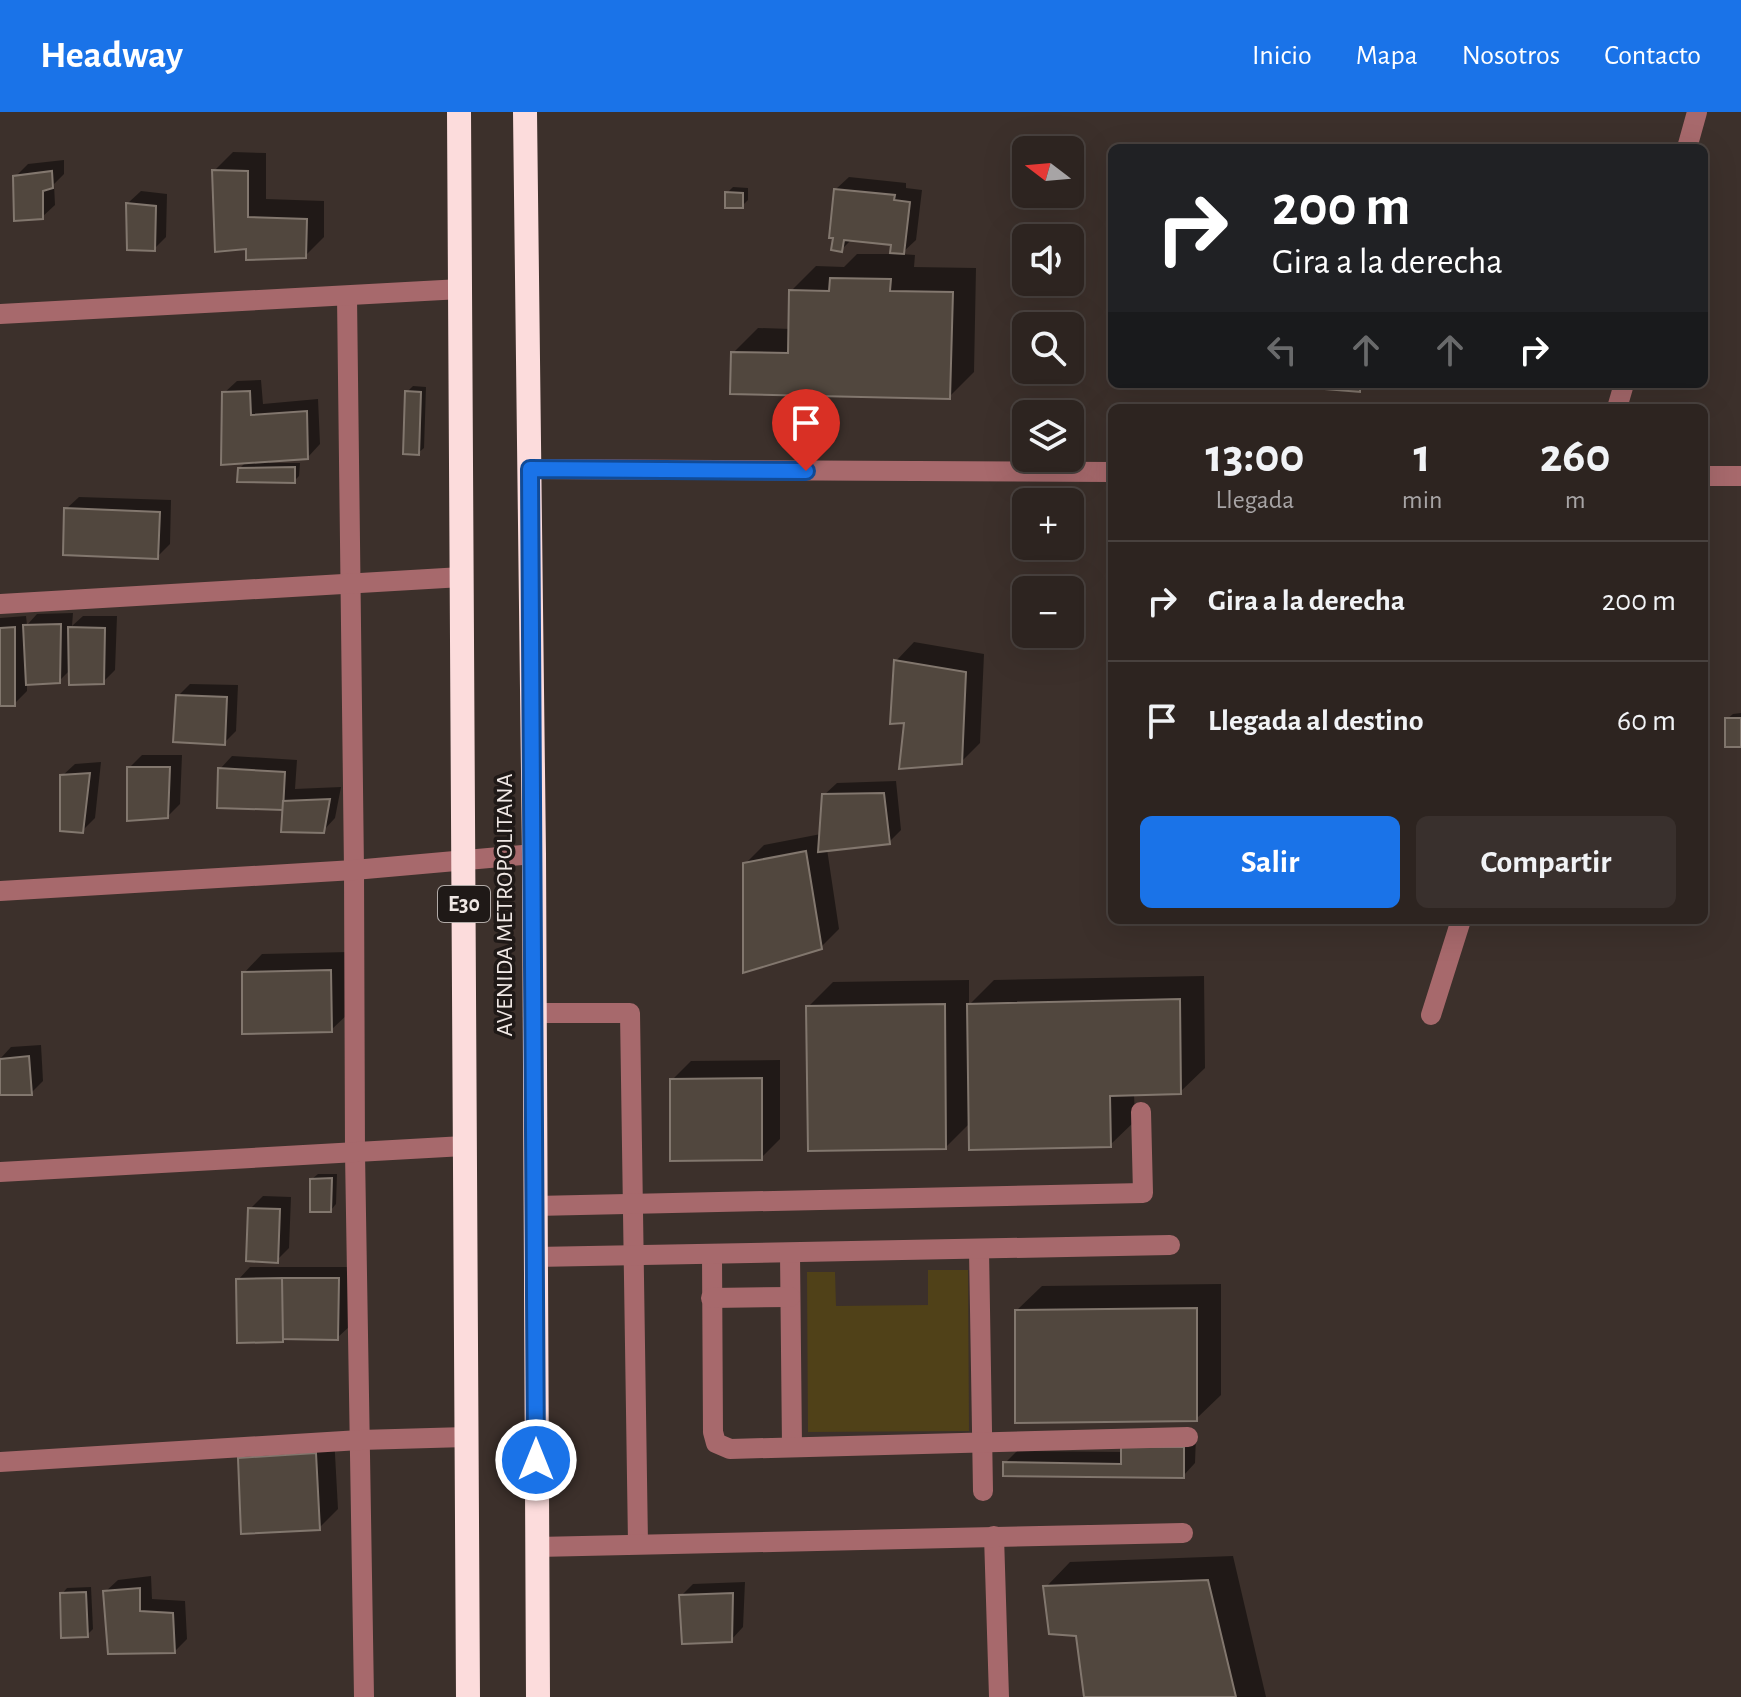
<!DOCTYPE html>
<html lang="es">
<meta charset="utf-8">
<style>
:root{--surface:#2d2420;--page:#39302d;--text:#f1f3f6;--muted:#a7a4a5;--line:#48413e;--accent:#1a73e8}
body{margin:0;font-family:"Alegreya Sans",sans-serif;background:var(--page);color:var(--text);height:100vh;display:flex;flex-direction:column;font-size:30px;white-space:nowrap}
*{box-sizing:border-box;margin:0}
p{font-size:26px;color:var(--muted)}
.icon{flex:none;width:44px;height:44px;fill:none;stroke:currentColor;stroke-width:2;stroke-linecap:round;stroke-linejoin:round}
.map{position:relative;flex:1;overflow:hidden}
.details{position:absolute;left:1108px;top:292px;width:600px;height:520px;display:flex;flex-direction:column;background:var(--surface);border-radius:12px;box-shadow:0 8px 32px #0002,0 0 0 2px var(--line)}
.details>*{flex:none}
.top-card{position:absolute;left:1108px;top:32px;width:600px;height:244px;border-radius:12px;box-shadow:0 8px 32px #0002,0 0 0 2px var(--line);background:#202124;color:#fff;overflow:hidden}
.needle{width:52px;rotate:286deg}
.fabs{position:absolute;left:1012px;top:24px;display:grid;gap:16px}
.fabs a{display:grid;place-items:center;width:72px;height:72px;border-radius:12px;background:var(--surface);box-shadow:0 8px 32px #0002,0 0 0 2px var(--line);font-size:40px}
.pin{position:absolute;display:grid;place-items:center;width:68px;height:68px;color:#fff;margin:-82px -34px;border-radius:50% 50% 50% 0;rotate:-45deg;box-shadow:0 0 8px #0007}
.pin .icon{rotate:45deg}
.me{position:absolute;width:88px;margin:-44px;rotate:0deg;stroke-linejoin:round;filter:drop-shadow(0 0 6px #0008)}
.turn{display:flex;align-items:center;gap:28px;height:168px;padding:0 32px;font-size:36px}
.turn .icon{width:104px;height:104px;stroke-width:2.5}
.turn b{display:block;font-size:56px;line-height:68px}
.lanes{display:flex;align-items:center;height:76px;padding:0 32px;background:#0003;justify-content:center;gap:40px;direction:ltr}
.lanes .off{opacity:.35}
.eta{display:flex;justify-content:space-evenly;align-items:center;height:136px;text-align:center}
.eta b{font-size:48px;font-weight:700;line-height:56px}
.action{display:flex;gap:16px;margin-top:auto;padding:16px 32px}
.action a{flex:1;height:92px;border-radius:12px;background:var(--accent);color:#fff;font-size:32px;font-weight:700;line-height:92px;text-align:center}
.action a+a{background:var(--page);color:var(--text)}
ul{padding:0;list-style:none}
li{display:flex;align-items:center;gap:24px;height:120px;padding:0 32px;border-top:2px solid var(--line)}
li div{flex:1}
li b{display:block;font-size:30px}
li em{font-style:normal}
header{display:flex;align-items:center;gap:48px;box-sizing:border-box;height:112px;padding:0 40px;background:var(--accent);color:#fff}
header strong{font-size:38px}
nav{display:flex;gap:44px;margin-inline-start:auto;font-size:28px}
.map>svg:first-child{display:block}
.green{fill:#504118}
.shadow{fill:#0007}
.building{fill:#51473e;stroke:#82776e;stroke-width:2}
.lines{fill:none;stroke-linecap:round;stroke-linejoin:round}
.minor{stroke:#a7696c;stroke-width:20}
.highway{stroke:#fcdcdc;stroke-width:24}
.route-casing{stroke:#114b97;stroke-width:20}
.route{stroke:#1a73e8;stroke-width:14}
.labels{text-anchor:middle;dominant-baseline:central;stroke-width:7;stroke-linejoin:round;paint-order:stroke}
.shield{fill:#1f1917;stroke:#b1aaa7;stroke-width:2}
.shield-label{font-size:22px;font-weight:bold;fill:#f0e8e5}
.street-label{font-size:24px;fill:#f0e8e5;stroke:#1f1917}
</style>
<header>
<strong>Headway</strong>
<nav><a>Inicio</a><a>Mapa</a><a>Nosotros</a><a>Contacto</a></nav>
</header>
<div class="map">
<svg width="1741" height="1585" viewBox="0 0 1741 1585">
<rect width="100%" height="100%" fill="#3c302b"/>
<!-- green -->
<path class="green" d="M928,1158H968L969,1319L808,1320L807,1160H835L836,1194L928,1193Z"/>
<!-- shadow -->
<g class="shadow">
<path d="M233,40L266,41V87L324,89V125L305,144L248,135L214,59Z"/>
<path d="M64,48V62L54,72L55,93L42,105L15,65L28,52Z"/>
<path d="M849,65L906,71V76L922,78L916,128L901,142L915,143L914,155L976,156L974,260L949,285L733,241L758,216L791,217V179L816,154L844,155L857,142H892L893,132L852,127L842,137L836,77Z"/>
<path d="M733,75L748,76V88L742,94L727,81Z"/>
<path d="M141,79L167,82L166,125L154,137L128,91Z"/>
<path d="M261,268L263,292L318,287L320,332L308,345L269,347V351H300L299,364L294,369L240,356L247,349L224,281L237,269Z"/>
<path d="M413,274L426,275L424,336L418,341L407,280Z"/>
<path d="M1704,381H1710L1707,416L1704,419Z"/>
<path d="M79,385L171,388L170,432L157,445L66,397Z"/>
<path d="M73,501L72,514L83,504H117L115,558L103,570L71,557L59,569L27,571V579L14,592H0V506L26,504L27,513L37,502Z"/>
<path d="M914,530L984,542L980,631L961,650L906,609L896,549Z"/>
<path d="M190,572L238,573L236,619L224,631L178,584Z"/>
<path d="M1741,601V633L1727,607L1733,602Z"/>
<path d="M142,643H182L180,692L168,704L129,656Z"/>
<path d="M232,644L297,648L295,677L341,675L335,706L323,719L220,657Z"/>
<path d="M101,650L95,706L82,719L62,664L75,652Z"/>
<path d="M896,669L901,718L889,730L827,737L839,817L820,836L745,752L764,733L821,722L824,683L837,671Z"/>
<path d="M349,840L350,900L331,918L244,861L262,842Z"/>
<path d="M1204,864L1205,956L1180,980L1134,981L1135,1009L1110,1033L971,1010L946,1035L808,895L833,870L969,868V893L994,868Z"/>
<path d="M41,933L43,969L31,981L0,962V947L11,935Z"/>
<path d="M780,948V1027L761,1046L672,968L691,949Z"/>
<path d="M318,1062H337L336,1092L331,1098L312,1067Z"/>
<path d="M263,1084L291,1085L289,1136L277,1148L250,1097Z"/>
<path d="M250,1155H351L350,1214L337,1226L285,1225L282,1228L238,1168Z"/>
<path d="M1221,1172V1283L1196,1307L1017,1198L1042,1174Z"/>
<path d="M334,1324L338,1397L319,1416L240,1347L258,1328Z"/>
<path d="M1196,1324L1195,1351L1183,1364L1005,1351L1017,1339L1123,1340Z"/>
<path d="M1233,1444L1266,1585H1086L1078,1523L1046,1475L1070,1450Z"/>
<path d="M151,1464L152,1487L185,1489L187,1527L175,1539L105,1480L118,1468Z"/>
<path d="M745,1470L743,1515L731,1528L681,1484L693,1472Z"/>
<path d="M91,1475L93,1517L87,1523L62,1482L67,1476Z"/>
</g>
<!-- building -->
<g class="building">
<path d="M212,58L248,59V105L307,107L306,146L246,148V137L215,140Z"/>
<path d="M52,59L53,76L43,79V107L14,109L13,64Z"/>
<path d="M834,77L895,83L894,88L910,90L904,142L890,141L891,133L844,128L842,140L831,138L833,126H829Z"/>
<path d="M725,80L743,81V96H725Z"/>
<path d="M126,91L156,94L155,139L127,138Z"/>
<path d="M830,166L891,167L890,179L953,180L950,287L730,282L731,240L788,241L789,178L829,179Z"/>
<path d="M1313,272H1360V280L1313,276Z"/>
<path d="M250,279L251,303L307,299L308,347L221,353L222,280Z"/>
<path d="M405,279L421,280L419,343L403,342Z"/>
<path d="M295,355V371L237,370L238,356Z"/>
<path d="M64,396L160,400L158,447L63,443Z"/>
<path d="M61,512L60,571L26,573L23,513Z"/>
<path d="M15,515V594H0V516Z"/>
<path d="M68,515L105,516L104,572L69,573Z"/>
<path d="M894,548L966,560L962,652L899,657L904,611L890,612Z"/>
<path d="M176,583L227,585L225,633L173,630Z"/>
<rect x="1725" y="606" width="16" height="29"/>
<path d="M127,655H170L168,706L127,709Z"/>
<path d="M218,656L285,660L283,698L217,696Z"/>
<path d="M90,661L83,721L60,719V663Z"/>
<path d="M884,681L890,732L818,740L822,682Z"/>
<path d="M330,687L324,721L281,720L283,689Z"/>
<path d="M806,739L822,837L743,861V751Z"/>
<path d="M331,858L332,920L242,922V860Z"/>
<path d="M1180,887L1181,982L1110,984L1111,1035L969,1038L967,892Z"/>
<path d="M945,892L946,1037L808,1039L806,894Z"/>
<path d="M29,944L32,983H0V947Z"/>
<path d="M762,966V1048L670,1049V967Z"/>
<path d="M332,1066L331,1100H310V1067Z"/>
<path d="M248,1096L280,1097L278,1151L246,1149Z"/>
<path d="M282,1166H339L338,1228L281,1227Z"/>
<path d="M282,1166L283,1230L237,1231L236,1167Z"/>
<path d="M1197,1196V1309L1015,1311V1198Z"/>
<path d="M1121,1335H1184V1366L1003,1364V1350L1121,1352Z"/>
<path d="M316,1341L320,1418L241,1422L238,1346Z"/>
<path d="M1208,1468L1236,1585H1084L1076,1524L1049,1522L1043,1474Z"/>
<path d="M140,1476V1499L173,1501L175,1541L108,1542L103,1479Z"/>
<path d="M86,1480L88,1525L61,1526L60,1481Z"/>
<path d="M733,1481L732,1530L682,1532L679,1483Z"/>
</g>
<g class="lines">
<!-- minor -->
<g class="minor">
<path d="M1687,36L1697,0"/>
<path d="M347,184L354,758L355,1041L364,1585"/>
<path d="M0,202L461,177"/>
<path d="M1617,296L1624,272"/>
<path d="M530,357L1112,360"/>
<path d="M1704,364H1741"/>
<path d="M0,492L462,465"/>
<path d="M0,779L354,758L534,742"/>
<path d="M533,901H630L638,1432"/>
<path d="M1431,903L1461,808"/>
<path d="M0,1060L464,1034"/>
<path d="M535,1094L1143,1081L1141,1000"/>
<path d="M979,1137L983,1379"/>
<path d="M790,1142L792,1335"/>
<path d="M712,1143L713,1320L716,1331L730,1337L1188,1325"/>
<path d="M535,1145L1170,1133"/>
<path d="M711,1186L790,1185"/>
<path d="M0,1350L360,1328L466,1325"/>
<path d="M994,1424L999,1585"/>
<path d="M537,1435L1183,1421"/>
</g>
<!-- highway -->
<g class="highway">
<path d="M459,0L468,1585"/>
<path d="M525,0L534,742L538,1585"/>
</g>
</g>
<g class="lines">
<!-- route casing -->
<g class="route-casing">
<path id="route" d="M536,1348L530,357L806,359"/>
</g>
<!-- route -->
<use href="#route" class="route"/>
</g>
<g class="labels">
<!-- shield labels -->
<rect class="shield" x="438" y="774" width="52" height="36" rx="6"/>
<g class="shield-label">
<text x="464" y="792">E30</text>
</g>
<!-- street labels -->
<g class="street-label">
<text transform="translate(505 793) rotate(-90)">AVENIDA METROPOLITANA</text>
</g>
</g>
</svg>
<div class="fabs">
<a><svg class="needle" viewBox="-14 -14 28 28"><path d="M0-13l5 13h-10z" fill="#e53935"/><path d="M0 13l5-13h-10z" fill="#a7a4a5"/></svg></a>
<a><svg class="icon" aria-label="sound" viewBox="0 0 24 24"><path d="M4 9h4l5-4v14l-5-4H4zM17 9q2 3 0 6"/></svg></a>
<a><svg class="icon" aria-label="search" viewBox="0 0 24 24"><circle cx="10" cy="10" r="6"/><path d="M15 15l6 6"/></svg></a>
<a><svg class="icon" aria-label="layers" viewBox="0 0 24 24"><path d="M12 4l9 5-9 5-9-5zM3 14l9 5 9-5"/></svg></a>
<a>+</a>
<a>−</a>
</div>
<div class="pin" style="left:806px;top:359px;background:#d93025"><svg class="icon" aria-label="arrive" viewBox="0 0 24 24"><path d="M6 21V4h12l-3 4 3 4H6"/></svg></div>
<svg class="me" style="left:536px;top:1348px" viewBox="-20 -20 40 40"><circle r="17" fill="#1a73e8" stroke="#fff" stroke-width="3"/><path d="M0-11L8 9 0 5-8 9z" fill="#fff"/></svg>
<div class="top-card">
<div class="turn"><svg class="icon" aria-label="right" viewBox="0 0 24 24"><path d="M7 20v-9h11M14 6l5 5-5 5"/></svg><div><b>200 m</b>Gira a la derecha</div></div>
<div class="lanes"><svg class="icon off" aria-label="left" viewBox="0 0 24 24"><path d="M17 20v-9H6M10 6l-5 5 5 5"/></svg><svg class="icon off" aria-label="ahead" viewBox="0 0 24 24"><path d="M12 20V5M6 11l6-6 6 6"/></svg><svg class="icon off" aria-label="ahead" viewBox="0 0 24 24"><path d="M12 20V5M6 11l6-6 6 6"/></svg><svg class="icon" aria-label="right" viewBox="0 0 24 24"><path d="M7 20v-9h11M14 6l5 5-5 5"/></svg></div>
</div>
<section class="details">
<div class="eta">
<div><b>13:00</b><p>Llegada</p></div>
<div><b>1</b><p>min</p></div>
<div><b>260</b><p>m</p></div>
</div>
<ul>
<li><svg class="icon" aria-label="right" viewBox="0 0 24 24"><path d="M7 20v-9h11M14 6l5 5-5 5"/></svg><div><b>Gira a la derecha</b></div><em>200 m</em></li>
<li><svg class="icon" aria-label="arrive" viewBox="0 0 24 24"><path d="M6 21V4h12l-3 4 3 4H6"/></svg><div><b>Llegada al destino</b></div><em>60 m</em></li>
</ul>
<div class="action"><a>Salir</a><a>Compartir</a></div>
</section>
</div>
